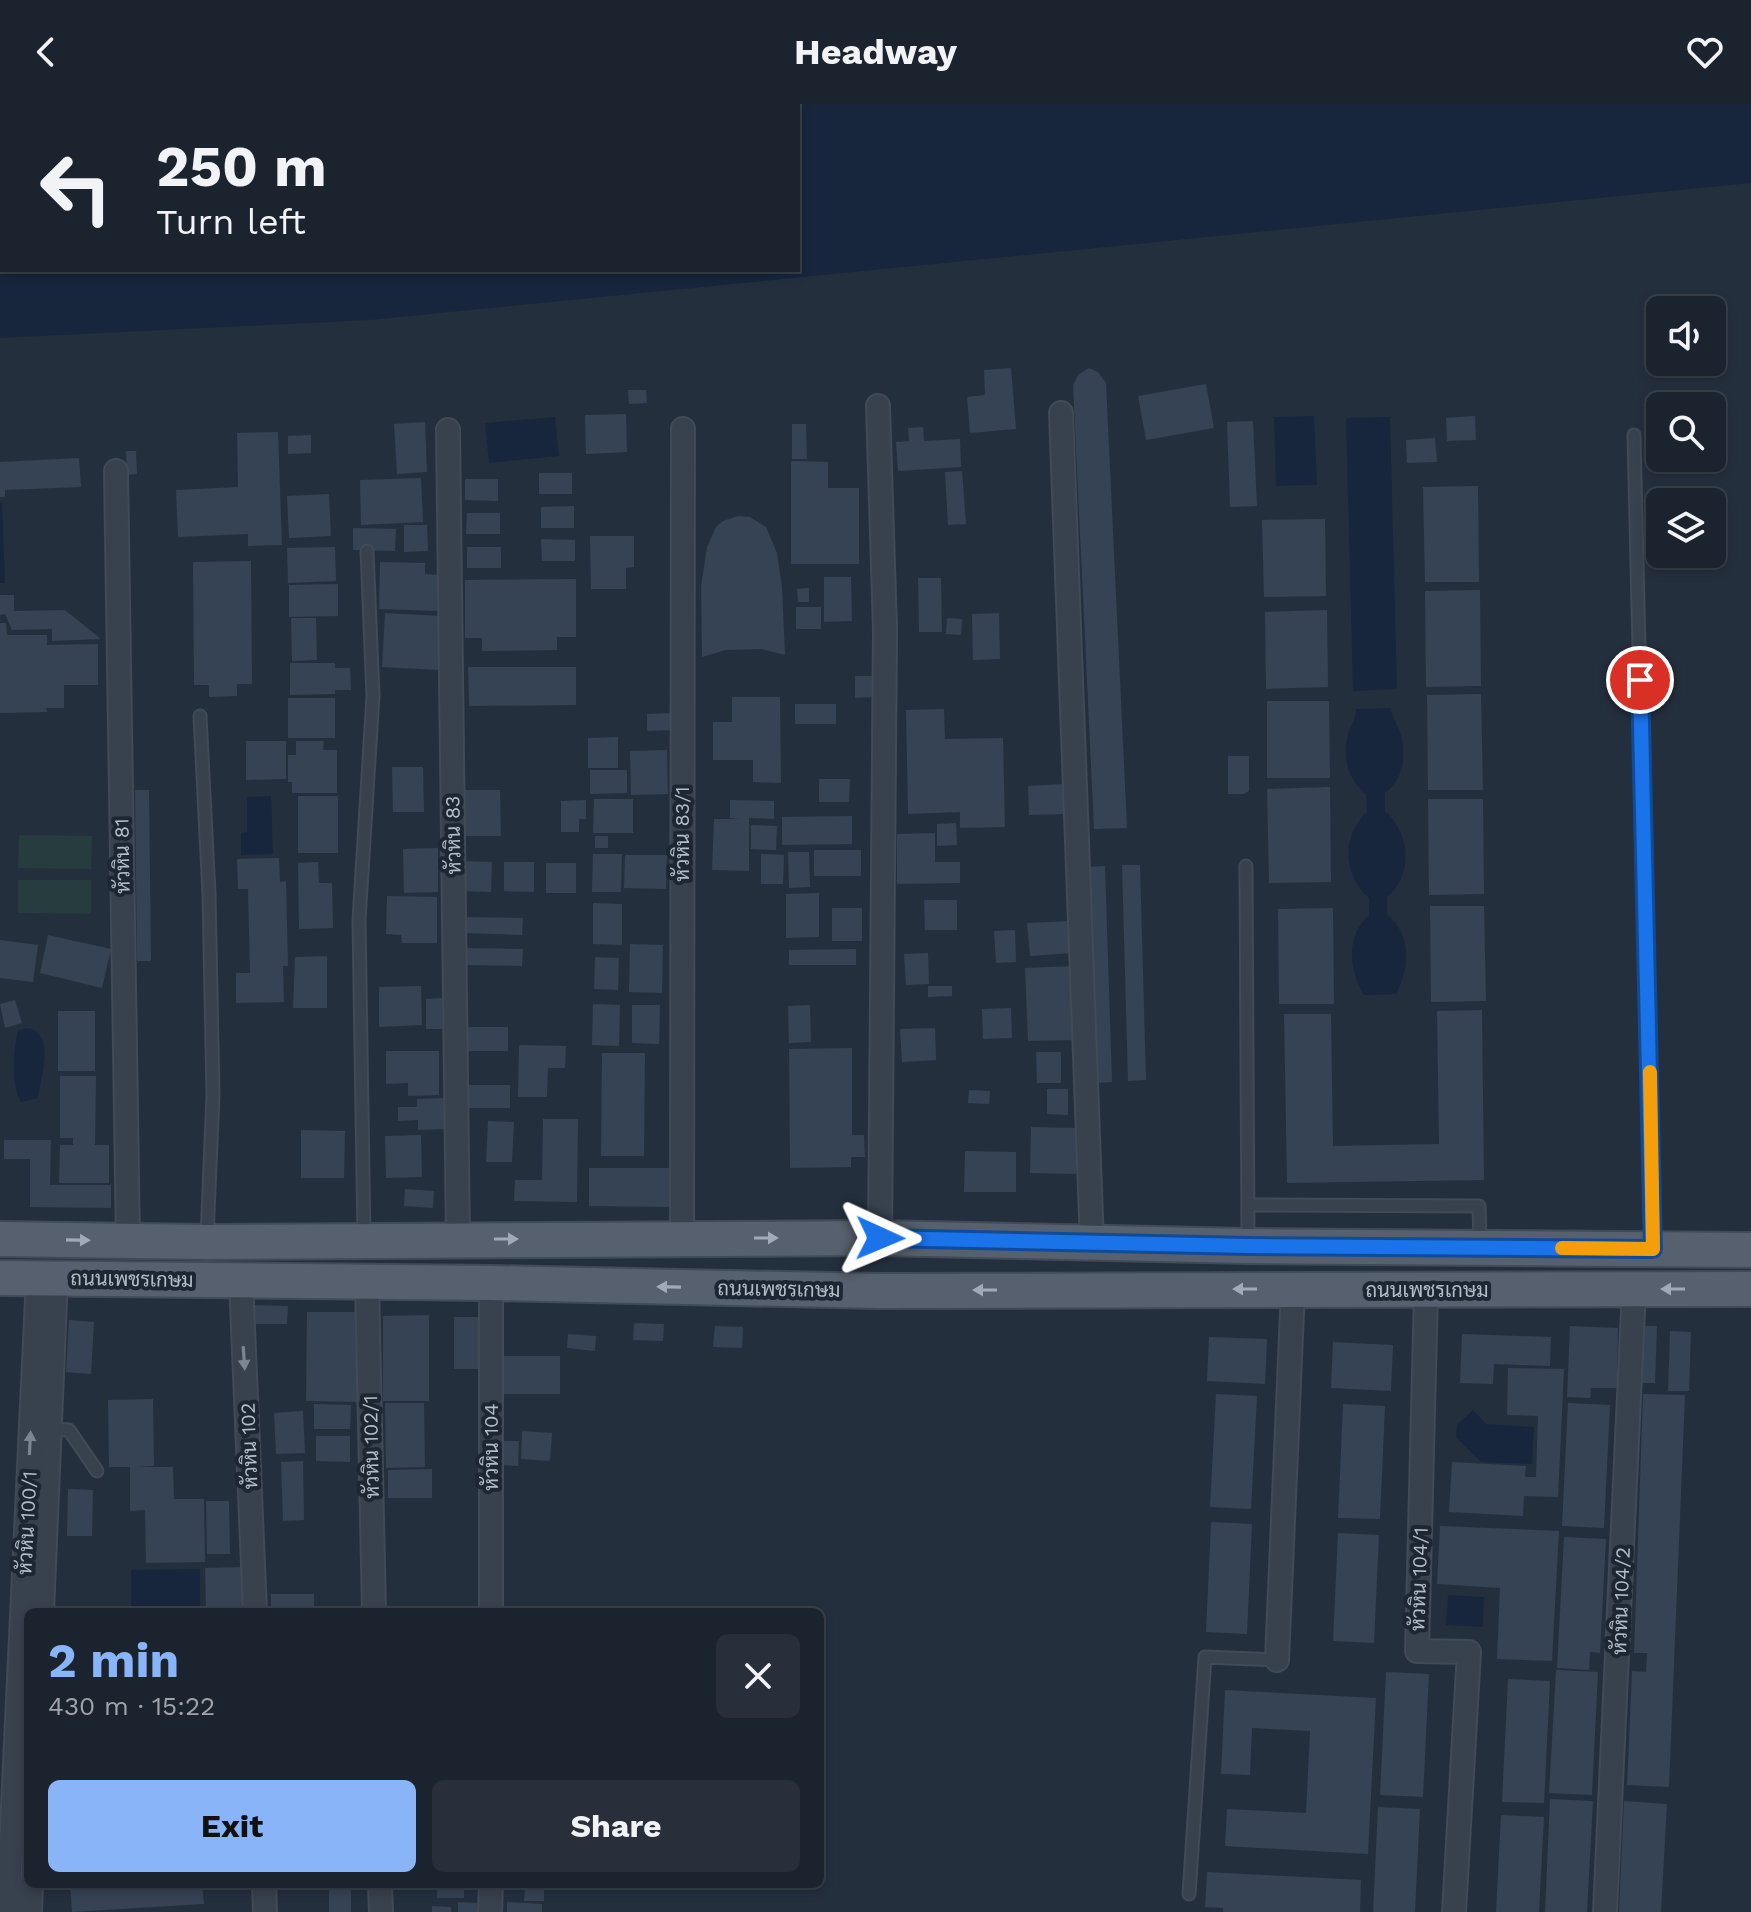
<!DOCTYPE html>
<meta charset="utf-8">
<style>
:root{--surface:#1b232e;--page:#282f3a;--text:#f1f3f6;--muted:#a0a4aa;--line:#39404a;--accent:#8ab4f8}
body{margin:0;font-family:"Work Sans",Sarabun,sans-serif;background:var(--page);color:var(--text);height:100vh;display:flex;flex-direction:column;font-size:30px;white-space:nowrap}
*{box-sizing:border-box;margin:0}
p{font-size:26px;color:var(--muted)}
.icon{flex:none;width:44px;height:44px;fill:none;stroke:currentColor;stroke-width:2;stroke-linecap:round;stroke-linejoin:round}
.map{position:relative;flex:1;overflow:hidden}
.drawer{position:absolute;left:24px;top:1504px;width:800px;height:280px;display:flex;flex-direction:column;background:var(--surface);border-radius:12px;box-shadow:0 4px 12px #0003,0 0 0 2px var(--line)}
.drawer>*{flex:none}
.banner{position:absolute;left:0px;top:0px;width:800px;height:168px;box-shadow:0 4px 12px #0003,0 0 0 2px var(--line);background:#1b232e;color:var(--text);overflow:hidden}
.buttons{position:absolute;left:1646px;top:192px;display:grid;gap:16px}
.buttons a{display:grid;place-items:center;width:80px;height:80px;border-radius:12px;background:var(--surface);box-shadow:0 4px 12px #0003,0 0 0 2px var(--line);font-size:40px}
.pin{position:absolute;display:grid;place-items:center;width:68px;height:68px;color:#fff;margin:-34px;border:4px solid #fff;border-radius:50%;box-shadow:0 2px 8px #0007}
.me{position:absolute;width:88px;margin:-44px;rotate:91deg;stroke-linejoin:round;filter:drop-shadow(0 0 6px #0008)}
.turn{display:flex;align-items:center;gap:28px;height:168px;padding:0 24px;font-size:36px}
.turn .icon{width:104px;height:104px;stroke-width:2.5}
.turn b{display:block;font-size:56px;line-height:68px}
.round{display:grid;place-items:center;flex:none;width:84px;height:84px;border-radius:12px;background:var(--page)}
.overview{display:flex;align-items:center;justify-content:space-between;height:136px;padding:0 24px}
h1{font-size:48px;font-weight:700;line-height:60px;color:var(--accent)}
.action{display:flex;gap:16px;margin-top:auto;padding:16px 24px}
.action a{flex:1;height:92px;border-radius:12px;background:var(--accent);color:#111;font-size:32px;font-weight:700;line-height:92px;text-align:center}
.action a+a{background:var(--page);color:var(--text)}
header{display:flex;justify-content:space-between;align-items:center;height:104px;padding:0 24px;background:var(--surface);font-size:36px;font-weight:700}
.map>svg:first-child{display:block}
.green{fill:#263c3f}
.water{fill:#17263c;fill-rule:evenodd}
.building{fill:#364354}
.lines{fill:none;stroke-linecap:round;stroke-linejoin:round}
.service-casing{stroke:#414a57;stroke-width:15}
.minor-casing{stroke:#414a57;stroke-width:26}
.primary-casing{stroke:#414a57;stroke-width:38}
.service{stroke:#38414e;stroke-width:11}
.minor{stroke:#38414e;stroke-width:22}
.primary{stroke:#56606e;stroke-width:34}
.oneway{fill:#a1aab7}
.oneway2{fill:#7c8592}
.route-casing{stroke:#114b97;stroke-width:20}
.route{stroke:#1a73e8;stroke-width:14}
.slow{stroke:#f59e0b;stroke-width:14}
.labels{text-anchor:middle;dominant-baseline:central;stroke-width:8;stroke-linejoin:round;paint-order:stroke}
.street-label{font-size:20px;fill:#b4bcc9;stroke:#1d2633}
</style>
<header><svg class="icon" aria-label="back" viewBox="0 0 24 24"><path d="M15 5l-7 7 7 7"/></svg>Headway<svg class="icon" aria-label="heart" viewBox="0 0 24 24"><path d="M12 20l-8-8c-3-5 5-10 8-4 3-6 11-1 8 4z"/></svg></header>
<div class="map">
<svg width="1751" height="1808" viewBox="0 0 1751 1808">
<rect width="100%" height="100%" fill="#242f3e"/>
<!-- green -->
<g class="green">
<path d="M19,731L92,732L91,765L18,764Z"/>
<path d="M18,776H91V810L18,809Z"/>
</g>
<!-- water -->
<g class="water">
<path d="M0,0H1751V79L370,216L0,234ZM798,2V166H2V2Z"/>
<path d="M1314,312L1317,381L1276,382L1274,313Z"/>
<path d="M555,313L559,352L489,359L485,319Z"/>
<path d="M1390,313L1397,585L1353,587L1346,314Z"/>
<path d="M2,398L5,479H0V399Z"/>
<path d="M1391,604C1392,614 1397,619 1400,628C1407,650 1404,675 1385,689V707C1410,729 1414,771 1387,793V810C1412,831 1410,864 1396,890L1364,891C1349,866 1345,833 1369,811V794C1343,772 1341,731 1367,708L1366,690C1347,675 1342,652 1348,630C1351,620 1356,615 1356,605Z"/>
<path d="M271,692L273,750L241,751V729L247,728V693Z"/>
<path d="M25,924C57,925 41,973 38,994L21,998C11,981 13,946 18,927Z"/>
<path d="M1473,1306L1486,1320L1534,1323L1532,1360L1481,1358L1456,1333L1457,1321Z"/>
<path d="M200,1465V1507L131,1508V1466Z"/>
<path d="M1448,1491L1484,1493L1483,1523L1446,1521Z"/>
</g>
<!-- building -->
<g class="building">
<path d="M1011,264L1016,325L970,329L967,293L985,291L984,266Z"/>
<path d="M1089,264L1098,268L1106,279L1127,724L1094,725L1073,281L1079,270Z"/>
<path d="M1206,280L1214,324L1146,336L1138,292Z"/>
<path d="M628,286H646L647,299L629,300Z"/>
<path d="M626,310L627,348L586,350L585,311Z"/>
<path d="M1475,312L1476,336L1447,337L1446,314Z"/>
<path d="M1253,317L1257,402L1230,403L1227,318Z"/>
<path d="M425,318L427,368L397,370L394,320Z"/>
<path d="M792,320H806L807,355H792Z"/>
<path d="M923,323L924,337L960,335L961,363L898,367L896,338L909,337L908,324Z"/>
<path d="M278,328L282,441L248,442V430L178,433L176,386L238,383L237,329Z"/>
<path d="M311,331V349L288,350V332Z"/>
<path d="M1435,334L1437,358L1407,359L1406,336Z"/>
<path d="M126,347H136L137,370L127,371Z"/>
<path d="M79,354L81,383L5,386V393H0V358Z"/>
<path d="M791,357L828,358V384H859V460H791Z"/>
<path d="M962,367L966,420L948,421L945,368Z"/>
<rect x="539" y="369" width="33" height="21"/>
<path d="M421,374L423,418L361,421L360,376Z"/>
<path d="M465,375H498V397L465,396Z"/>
<path d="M1478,382L1479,478H1425L1423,383Z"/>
<path d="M329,390L331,432L289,434L287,392Z"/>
<path d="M574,402V424H541V403Z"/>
<path d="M467,409H500V430H466Z"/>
<path d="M738,412L750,413L766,423L777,449L782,483L785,551L761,545L726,546L702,553L701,483L707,443L716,423L723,417Z"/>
<path d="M1325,415L1326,492L1264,493L1262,416Z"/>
<path d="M404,421H427L428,447L404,448Z"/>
<path d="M353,424L396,425L395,447L353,446Z"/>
<path d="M590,432H634V463L626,464V485H591Z"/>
<path d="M541,435L575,436V457H542Z"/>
<path d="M335,443L336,477L288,479L287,444Z"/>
<rect x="467" y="443" width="34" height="21"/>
<path d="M251,457L252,580H237V592L209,593V581H194L193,458Z"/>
<path d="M380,458L425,459V470L439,471L437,507L379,505Z"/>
<path d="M824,473H851L852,517L824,518Z"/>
<path d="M918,474H941L942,528H919Z"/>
<path d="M576,475V533H557V546L482,547V534H465V476Z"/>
<path d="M338,480V512L289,513V481Z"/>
<path d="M809,484V498H798L797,485Z"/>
<path d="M1480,486L1481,582L1426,583L1425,487Z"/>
<path d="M0,491H14V507L65,506L101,535L52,537V525L12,526L5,510L0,511Z"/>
<rect x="796" y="503" width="25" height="22"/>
<path d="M1327,506L1328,583L1266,585L1265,508Z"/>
<path d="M385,509L442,512L439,566L382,563Z"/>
<path d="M999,509L1000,555L973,556L972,510Z"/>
<path d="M291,514H316L317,556L292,557Z"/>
<path d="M947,514L962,515L961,531L946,530Z"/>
<path d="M0,519H6L7,531H47V541L98,540V581H64V604H46L47,608L0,609Z"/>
<path d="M290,559H335V564H350L351,586H335V590L290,591Z"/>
<path d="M468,563H576V601L469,602Z"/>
<path d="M855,572H873V593L855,594Z"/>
<path d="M1481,590L1483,686H1428L1427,591Z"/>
<path d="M732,593H780L781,679L753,678V656H713V618H732Z"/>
<rect x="288" y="594" width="47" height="40"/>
<path d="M1267,597H1329L1330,674H1267Z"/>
<rect x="795" y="600" width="41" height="20"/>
<path d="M944,605L945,635L1003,634L1005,723L960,724V708L908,710L906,606Z"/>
<path d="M672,609L673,626L647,627V610Z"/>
<path d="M618,633V664H588V634Z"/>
<path d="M246,637H286V675L246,676Z"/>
<path d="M296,637H324L323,646H337V689H292V678H288V651H296Z"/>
<path d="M667,646L668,690L631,691L630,647Z"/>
<path d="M1228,652H1249V687L1244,690H1228Z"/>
<path d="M392,663H423L424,708H393Z"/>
<path d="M590,666H627V689L590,690Z"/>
<path d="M819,675H850L849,698H819Z"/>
<path d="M1063,680L1065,710L1029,711L1028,682Z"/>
<path d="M1330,683L1331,778L1269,779L1267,685Z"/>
<path d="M135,686H149L151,857H137Z"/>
<path d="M460,686H500L501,732H460Z"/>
<rect x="298" y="692" width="40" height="57"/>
<path d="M594,695H633V729H593Z"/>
<path d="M1428,695H1483L1484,790L1429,791Z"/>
<path d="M586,696V715H579V728H561V697Z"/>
<path d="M730,696L774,697V715L749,714V767L712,766L714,715H739L730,714Z"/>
<path d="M852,712V740L782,741V713Z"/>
<path d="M956,719L957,741L937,742V720Z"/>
<path d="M751,721L777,722L776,746L751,745Z"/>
<path d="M935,729V758H960V779L897,780V730Z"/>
<rect x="595" y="732" width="13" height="12"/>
<path d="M438,744V788L404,789L403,745Z"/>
<rect x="814" y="746" width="47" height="26"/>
<path d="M788,748H809L810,783L789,784Z"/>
<path d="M593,750H622L621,788H592Z"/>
<path d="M761,750L784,751L783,780H761Z"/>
<path d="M625,751H667L666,785L624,784Z"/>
<path d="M279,754L280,778L286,777L288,862H283L284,898L236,899V869H250L248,785H238L237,755Z"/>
<path d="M462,757L492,758L491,788L461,787Z"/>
<path d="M318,758L319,779H332L333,824L299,825L298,759Z"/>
<path d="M504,758H534V788L504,787Z"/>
<rect x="546" y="759" width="30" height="30"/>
<path d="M1122,761H1140L1146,976L1128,977Z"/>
<path d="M1105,762L1112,978L1094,979L1086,763Z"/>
<path d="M819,789V833L786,834V790Z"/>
<path d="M387,792L437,793V839H402L401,831L386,830Z"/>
<path d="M924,796H957V826H925Z"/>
<path d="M593,799L622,800V841L593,840Z"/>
<path d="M1430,802H1484L1486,897L1431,898Z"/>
<rect x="832" y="804" width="30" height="33"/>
<path d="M1333,804L1334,900H1279L1278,805Z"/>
<path d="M464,813L523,814L522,831L463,829Z"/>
<path d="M1070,817L1072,849L1030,852L1027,819Z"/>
<path d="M1015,826L1016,858L996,859L994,827Z"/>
<path d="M48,831L111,845L102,884L40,869Z"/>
<path d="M0,836L38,841L33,878L0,874Z"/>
<path d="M630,840L663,841L662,889L629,888Z"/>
<path d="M464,844L523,845L522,862L463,861Z"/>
<path d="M856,845V861H789V846Z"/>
<path d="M928,849L929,880L906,881L904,850Z"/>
<path d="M327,852V904H293L295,853Z"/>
<path d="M595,853L619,854L618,886L594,885Z"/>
<path d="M1073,862L1075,936L1028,937L1025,864Z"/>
<path d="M421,882L422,921L379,923V883Z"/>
<path d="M928,882H952V892L928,893Z"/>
<path d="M442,894L443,925H426V895Z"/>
<path d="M15,896L22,919L5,924L0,900Z"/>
<path d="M593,900L620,901L619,942L592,941Z"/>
<path d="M632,901H660L659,940L632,939Z"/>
<path d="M810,901L811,938L789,939L788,902Z"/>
<path d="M1011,904L1012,934L983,935L982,905Z"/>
<path d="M1482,906L1484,1076L1287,1079L1284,910H1331L1333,1042L1439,1040L1437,907Z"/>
<rect x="58" y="907" width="37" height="60"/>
<rect x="464" y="923" width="44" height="24"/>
<path d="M935,924L936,956L902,958L900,925Z"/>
<path d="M519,941L566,942L565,964H548L547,993H518Z"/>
<path d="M852,944V1031H864L865,1053H851V1063L790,1064L789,945Z"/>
<path d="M386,947H439V991L408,992V979L386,980Z"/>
<path d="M1036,948H1061V979H1037Z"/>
<path d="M602,949H645L644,1052H601Z"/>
<path d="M60,972H96L95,1041H109V1079H59L60,1041H73V1034H60Z"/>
<path d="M467,981H510V1004H468Z"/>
<path d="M1047,985H1068V1011L1047,1010Z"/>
<path d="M969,986L990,987L989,1000L968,999Z"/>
<path d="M444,994L446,1025L418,1026V1016L398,1017V1003H417V995Z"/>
<path d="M543,1015H578L577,1098L514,1097L515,1076H542Z"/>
<path d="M488,1017L514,1018L512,1058H486Z"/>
<path d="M1031,1023L1077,1024L1076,1070L1030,1069Z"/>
<path d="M301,1026L345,1027L344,1074H301Z"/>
<path d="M421,1031L422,1073L386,1074L385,1032Z"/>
<path d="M4,1036H51L50,1081H111V1104L30,1103V1055H4Z"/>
<path d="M965,1047L1016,1048V1088H964Z"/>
<path d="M589,1064H670V1103L589,1102Z"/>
<path d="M405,1085L434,1087L433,1104L404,1102Z"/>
<path d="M252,1201L288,1202L287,1220H252Z"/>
<path d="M307,1208H361L359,1298L306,1297Z"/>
<path d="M429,1211V1297H383V1212Z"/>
<rect x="454" y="1213" width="25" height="52"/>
<path d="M69,1216L94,1218L91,1270L66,1268Z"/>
<path d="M634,1219L664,1220L663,1237L633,1236Z"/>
<path d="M715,1222L743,1223L742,1244L713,1243Z"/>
<path d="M1570,1222L1618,1224L1617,1284H1591L1590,1294L1567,1293Z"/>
<path d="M1640,1222H1657L1655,1279H1638Z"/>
<path d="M1670,1227L1691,1228L1689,1287H1668Z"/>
<path d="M568,1230L596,1232L595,1247L567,1244Z"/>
<path d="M1462,1230L1551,1233L1550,1262L1494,1260L1493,1280L1460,1279Z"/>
<path d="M1209,1233L1267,1235L1265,1280L1207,1277Z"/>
<path d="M1333,1238L1393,1241L1391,1287L1331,1284Z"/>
<rect x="503" y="1252" width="57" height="38"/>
<path d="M1508,1264L1564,1265L1558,1393L1524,1392L1523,1412L1449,1408L1452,1358L1526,1362L1525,1373H1536L1538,1312L1507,1311Z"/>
<path d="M1216,1290L1257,1292L1251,1405L1210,1403Z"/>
<path d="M1643,1290L1685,1291L1669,1683L1627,1681L1632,1567L1646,1568L1647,1549H1634Z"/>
<path d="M153,1295L154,1362L137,1363H173L174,1395H204L205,1458L146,1459L145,1406L130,1407V1363H109L108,1296Z"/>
<path d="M385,1299H424L425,1363L386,1364Z"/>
<path d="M1568,1299L1610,1301L1604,1424L1562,1422Z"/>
<path d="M314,1300L351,1301L350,1325H314Z"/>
<path d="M1343,1300L1385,1302L1380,1415L1338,1414Z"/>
<path d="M303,1307L305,1349L276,1350L274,1309Z"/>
<path d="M522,1327L552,1329L550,1357L521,1355Z"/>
<path d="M316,1332H350V1358L316,1357Z"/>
<path d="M502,1337H519L518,1362L501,1361Z"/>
<path d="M303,1357L304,1416L283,1417L281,1358Z"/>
<path d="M432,1365V1394H388V1366Z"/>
<path d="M68,1385L93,1386L92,1432H67Z"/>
<path d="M206,1397H229L230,1450H207Z"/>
<path d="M1211,1418L1252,1420L1247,1530L1206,1528Z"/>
<path d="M1440,1422L1559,1427L1552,1557L1497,1555L1500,1484L1437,1480Z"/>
<path d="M1338,1429L1379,1431L1374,1539L1333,1537Z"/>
<path d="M1564,1433L1606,1435L1600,1549L1590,1548L1589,1566L1557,1564Z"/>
<path d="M242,1463L243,1503L206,1504L205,1464Z"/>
<rect x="271" y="1490" width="43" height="18"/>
<path d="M1556,1566L1598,1568L1592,1691L1549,1689Z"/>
<path d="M1386,1568L1429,1570L1423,1693L1380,1691Z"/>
<path d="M1508,1575L1550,1577L1544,1699L1502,1698Z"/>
<path d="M1225,1586L1376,1594L1368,1750L1225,1742L1227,1705L1306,1709L1310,1627L1252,1624L1250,1671L1221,1670Z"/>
<path d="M1550,1695L1593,1697L1587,1808H1545Z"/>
<path d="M1624,1697L1667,1700L1661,1808H1619Z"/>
<path d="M1378,1703L1420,1705L1415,1808H1373Z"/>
<path d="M1501,1711L1544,1713L1539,1808H1496Z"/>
<path d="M1207,1768L1361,1776L1360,1808H1223V1804L1205,1803Z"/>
<path d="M70,1780H202L204,1800L72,1808Z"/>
<rect x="329" y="1780" width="22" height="28"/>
<rect x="437" y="1780" width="27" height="14"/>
<path d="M525,1780H544V1797H524Z"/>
<path d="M458,1798L477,1799V1808H458Z"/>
<path d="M507,1798L542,1800V1808H507Z"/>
<path d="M432,1802L451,1803V1808H432Z"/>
</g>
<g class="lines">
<!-- service casing -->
<g class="service-casing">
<g id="service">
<path d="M1634,331L1653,1141"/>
<path d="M200,612L209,790L213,991L207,1133"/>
<path d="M1246,762L1248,1137"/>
<path d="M1248,1101L1479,1102L1480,1139"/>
<path d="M364,1135L359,816L373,592L367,447"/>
<path d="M50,1325L69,1326L97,1367"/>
<path d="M1189,1790L1205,1553L1277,1556"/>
</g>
</g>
<!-- minor casing -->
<g class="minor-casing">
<g id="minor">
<path d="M878,302L885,525L880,1134"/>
<path d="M1061,309L1092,1139"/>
<path d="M448,326L458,1136"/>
<path d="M116,367L128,1137"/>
<path d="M682,1134L683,325"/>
<path d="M241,1176L255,1508"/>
<path d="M367,1179L374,1508"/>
<path d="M1426,1187L1417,1547L1469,1548L1454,1808"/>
<path d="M42,1508L56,1174"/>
<path d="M491,1508V1179"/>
<path d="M1277,1556L1293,1185"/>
<path d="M264,1780L265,1808"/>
<path d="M380,1780L381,1808"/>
<path d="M8,1808L38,1174"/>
<path d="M30,1808L31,1780"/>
<path d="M490,1808L491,1780"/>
<path d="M1605,1808L1634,1185"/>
</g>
</g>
<!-- primary casing -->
<g class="primary-casing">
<g id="primary">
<path d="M0,1135L206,1138L880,1134L1248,1142L1751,1146"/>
<path d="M0,1174L491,1179L879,1187L1751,1185"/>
</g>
</g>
<!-- service -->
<use href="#service" class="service"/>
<!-- minor -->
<use href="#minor" class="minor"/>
<!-- primary -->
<use href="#primary" class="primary"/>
</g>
<!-- one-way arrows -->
<defs><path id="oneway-solid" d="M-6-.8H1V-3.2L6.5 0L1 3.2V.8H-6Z" transform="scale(2)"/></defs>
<g class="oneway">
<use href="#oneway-solid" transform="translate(766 1134)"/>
<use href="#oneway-solid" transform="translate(506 1135)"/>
<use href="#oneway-solid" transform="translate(78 1136) rotate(1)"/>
<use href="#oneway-solid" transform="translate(669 1183) rotate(-179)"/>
<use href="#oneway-solid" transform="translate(1245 1185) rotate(180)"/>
<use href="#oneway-solid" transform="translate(1673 1185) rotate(180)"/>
<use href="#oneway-solid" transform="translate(985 1186) rotate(180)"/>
</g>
<g class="oneway2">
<use href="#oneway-solid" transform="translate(244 1254) rotate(86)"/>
<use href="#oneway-solid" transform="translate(30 1339) rotate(-87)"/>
</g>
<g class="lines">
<!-- route casing -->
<g class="route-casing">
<path id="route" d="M880,1134L1248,1142L1653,1145L1640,576"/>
</g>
<!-- route -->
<use href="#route" class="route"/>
<!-- slow -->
<path class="slow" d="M1562,1144L1653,1145L1650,968"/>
</g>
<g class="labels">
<!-- street labels -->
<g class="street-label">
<text transform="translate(682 730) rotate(-90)">หัวหิน 83/1</text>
<text transform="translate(453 731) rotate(-91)">หัวหิน 83</text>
<text transform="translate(122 752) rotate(-91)">หัวหิน 81</text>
<text transform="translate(132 1175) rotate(1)">ถนนเพชรเกษม</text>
<text transform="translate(779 1185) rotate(1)">ถนนเพชรเกษม</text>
<text x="1427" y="1186">ถนนเพชรเกษม</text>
<text transform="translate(249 1342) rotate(-92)">หัวหิน 102</text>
<text transform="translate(371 1343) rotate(-91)">หัวหิน 102/1</text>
<text transform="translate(491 1343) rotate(-90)">หัวหิน 104</text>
<text transform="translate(27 1419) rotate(-87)">หัวหิน 100/1</text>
<text transform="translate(1419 1475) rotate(-88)">หัวหิน 104/1</text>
<text transform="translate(1621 1497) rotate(-88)">หัวหิน 104/2</text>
</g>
</g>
</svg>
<div class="buttons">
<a><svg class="icon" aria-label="sound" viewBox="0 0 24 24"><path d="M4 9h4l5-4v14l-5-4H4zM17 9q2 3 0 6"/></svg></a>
<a><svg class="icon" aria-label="search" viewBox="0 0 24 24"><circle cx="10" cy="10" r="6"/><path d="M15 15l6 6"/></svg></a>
<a><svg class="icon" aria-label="layers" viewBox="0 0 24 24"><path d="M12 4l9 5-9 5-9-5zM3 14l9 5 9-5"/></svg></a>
</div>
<div class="pin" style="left:1640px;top:576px;background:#d93025"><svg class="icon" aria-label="arrive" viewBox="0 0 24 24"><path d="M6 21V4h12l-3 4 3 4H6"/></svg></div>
<svg class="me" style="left:880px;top:1134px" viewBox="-20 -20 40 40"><path d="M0-17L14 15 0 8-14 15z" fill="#1a73e8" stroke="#fff" stroke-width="4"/></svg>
<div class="banner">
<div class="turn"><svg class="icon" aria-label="left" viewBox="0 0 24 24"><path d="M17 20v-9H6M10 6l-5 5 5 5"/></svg><div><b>250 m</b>Turn left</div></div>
</div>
<section class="drawer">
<div class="overview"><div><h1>2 min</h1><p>430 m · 15:22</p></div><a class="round"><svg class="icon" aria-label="close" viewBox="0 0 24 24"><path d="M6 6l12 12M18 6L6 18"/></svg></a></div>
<div class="action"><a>Exit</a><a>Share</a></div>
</section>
</div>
